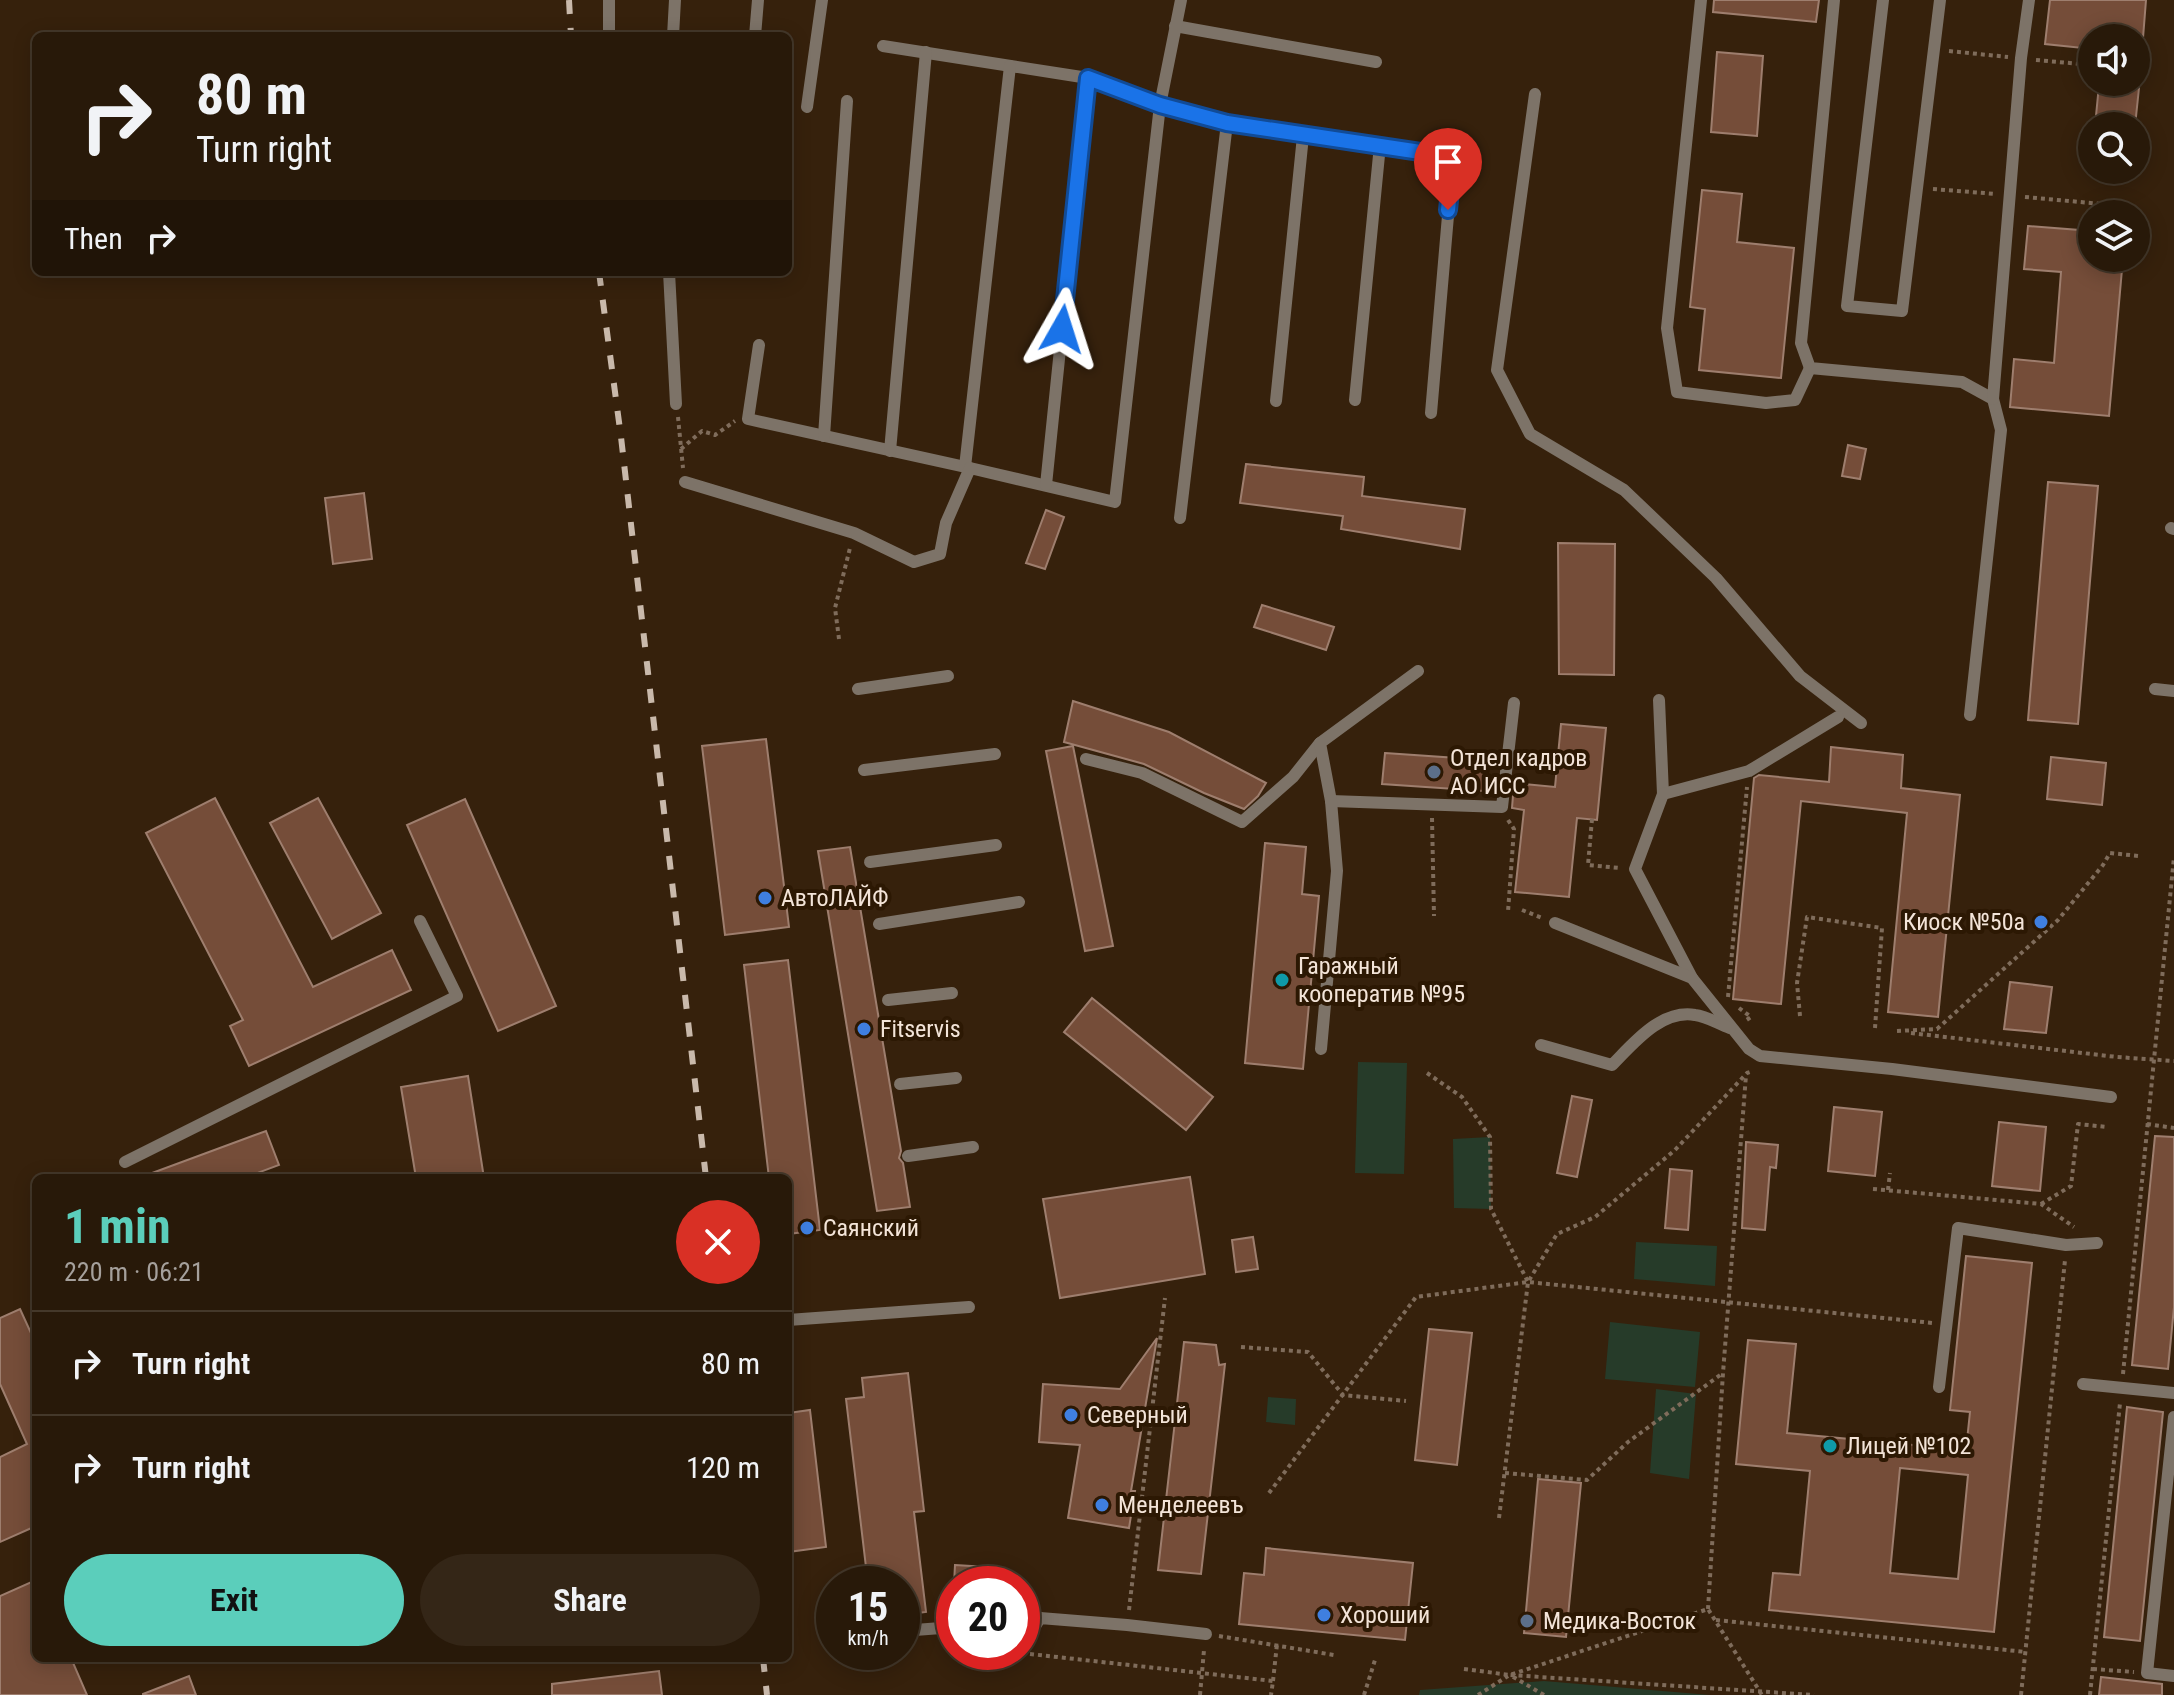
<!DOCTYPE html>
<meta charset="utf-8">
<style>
:root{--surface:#281909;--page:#342617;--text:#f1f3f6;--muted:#a5a09c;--line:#44382a;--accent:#5bcebb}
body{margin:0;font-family:"Roboto Condensed",sans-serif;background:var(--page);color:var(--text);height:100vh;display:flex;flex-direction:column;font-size:30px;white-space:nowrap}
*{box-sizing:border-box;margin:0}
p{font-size:26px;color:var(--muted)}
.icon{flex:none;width:44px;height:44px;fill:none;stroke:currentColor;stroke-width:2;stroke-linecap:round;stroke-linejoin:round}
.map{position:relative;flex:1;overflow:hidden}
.sheet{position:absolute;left:32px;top:1174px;width:760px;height:488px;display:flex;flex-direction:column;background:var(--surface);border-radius:12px;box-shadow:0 4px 20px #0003,0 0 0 2px var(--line)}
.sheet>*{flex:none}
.top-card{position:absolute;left:32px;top:32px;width:760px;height:244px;border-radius:12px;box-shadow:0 4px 20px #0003,0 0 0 2px var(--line);background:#281909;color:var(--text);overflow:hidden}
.controls{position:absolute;left:2078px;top:24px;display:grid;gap:16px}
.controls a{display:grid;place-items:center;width:72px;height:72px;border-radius:50%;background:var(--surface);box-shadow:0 4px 20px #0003,0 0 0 2px var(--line);font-size:40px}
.speed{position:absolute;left:816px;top:1566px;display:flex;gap:16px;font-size:40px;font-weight:700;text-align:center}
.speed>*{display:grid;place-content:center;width:104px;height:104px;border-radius:50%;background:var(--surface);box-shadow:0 4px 20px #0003,0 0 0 2px var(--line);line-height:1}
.speed small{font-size:20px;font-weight:400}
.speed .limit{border:12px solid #d22;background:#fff;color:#111}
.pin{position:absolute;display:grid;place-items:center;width:68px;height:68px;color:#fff;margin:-82px -34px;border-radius:50% 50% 50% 0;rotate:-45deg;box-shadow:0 0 8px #0007}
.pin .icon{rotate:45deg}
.me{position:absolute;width:88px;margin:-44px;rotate:6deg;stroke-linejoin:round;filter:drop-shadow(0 0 6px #0008)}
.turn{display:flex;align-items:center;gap:28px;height:168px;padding:0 32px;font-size:36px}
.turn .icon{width:104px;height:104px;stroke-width:2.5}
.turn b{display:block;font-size:56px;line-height:68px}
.then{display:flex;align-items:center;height:76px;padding:0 32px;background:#0003;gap:16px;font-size:30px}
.round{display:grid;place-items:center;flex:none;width:84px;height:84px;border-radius:42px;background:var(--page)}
.summary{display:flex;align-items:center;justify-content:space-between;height:136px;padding:0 32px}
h1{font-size:48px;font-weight:700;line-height:60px;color:var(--accent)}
.cta{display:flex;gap:16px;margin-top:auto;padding:16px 32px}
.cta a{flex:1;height:92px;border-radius:48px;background:var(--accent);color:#111;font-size:32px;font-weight:700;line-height:92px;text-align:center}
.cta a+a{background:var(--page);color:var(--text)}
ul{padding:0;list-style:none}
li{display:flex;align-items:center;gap:24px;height:104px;padding:0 32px;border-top:2px solid var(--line)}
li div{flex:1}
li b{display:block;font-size:30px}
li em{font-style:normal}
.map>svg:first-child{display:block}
.green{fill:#263b29}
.building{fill:#754d39;stroke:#9e7e6e;stroke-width:2;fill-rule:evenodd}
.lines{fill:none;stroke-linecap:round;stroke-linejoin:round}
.path{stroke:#7f6c5b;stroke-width:4;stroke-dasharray:4 4;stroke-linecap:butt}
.service{stroke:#7d7368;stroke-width:12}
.rail{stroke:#c9b9ab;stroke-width:6;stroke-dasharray:14 14;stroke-linecap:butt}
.route-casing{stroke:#114b97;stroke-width:20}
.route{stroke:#1a73e8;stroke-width:14}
.service-dot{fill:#5c6f8a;stroke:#2c1803;stroke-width:3}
.shop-dot{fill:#3f7fe0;stroke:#2c1803;stroke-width:3}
.culture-dot{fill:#0f9aa8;stroke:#2c1803;stroke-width:3}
.labels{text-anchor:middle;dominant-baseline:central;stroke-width:8;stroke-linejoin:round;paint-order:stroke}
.poi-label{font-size:24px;fill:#f3e4d8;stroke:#2c1803;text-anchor:start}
</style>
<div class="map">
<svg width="2174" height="1695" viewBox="0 0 2174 1695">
<rect width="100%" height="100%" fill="#36210c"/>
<!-- green -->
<g class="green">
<path d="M1358,1062L1407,1063L1404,1174L1355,1173Z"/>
<path d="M1490,1137L1491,1209L1454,1208L1453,1139Z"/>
<path d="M1636,1242L1717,1246L1715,1286L1634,1279Z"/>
<path d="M1610,1322L1700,1332L1695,1387L1605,1379Z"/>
<path d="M1656,1389L1696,1394L1689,1479L1650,1473Z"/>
<path d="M1268,1397L1296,1399L1295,1425L1266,1422Z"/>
<path d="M1544,1681L1710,1695H1419L1420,1690Z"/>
</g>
<!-- building -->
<g class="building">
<path d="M1714,0H1819L1816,22L1713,12Z"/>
<path d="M2050,0H2146L2143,38H2092V49L2045,44Z"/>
<path d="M1717,52L1763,56L1757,136L1711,132Z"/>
<path d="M2099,85L2139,88L2135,126H2095Z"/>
<path d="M1702,190L1742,194L1737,242L1794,248L1781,378L1699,370L1705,309L1690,307Z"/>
<path d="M2028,226L2092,231V258H2123L2109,416L2010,407L2014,359L2054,363L2061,272L2024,269Z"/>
<path d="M1848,445L1866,449L1860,479L1842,476Z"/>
<path d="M1246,464L1364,477L1362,496L1465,509L1460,549L1341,529L1343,516L1240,503Z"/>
<path d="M2048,482L2098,486L2078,724L2028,720Z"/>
<path d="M364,493L372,559L333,564L325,498Z"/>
<path d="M1046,510L1064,517L1045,569L1026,563Z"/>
<path d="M1558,543L1615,544L1614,675L1559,674Z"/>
<path d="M1262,605L1334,627L1326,650L1254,627Z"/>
<path d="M1073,701L1169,732L1266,783L1258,796L1244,809L1204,793L1144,764L1064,742Z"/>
<path d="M1561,724L1606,728L1597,820L1577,818L1569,897L1515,892L1524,810L1512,808L1514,783L1555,787Z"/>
<path d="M766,739L789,927L725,935L702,746Z"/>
<path d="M1073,746L1113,946L1085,951L1046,751Z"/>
<path d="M1831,747L1903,755L1901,788L1960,795L1938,1017L1888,1012L1907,813L1801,801L1781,1004L1733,999L1754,778L1759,775L1829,782Z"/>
<path d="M1385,753L1486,760L1484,791L1382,784Z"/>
<path d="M2051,757L2106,763L2102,805L2047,799Z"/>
<path d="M215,798L313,987L392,950L411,990L249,1066L230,1026L243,1020L146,833Z"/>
<path d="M318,798L381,913L332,939L270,823Z"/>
<path d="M465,799L556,1006L498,1031L407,825Z"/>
<path d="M1265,843L1306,847L1302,894L1319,896L1303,1069L1245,1063Z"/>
<path d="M850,847L901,1151L899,1158L903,1163L910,1207L877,1211L818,851Z"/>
<path d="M788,960L820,1230L788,1234V1178H769L744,965Z"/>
<path d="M2010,982L2052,987L2046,1033L2004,1029Z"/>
<path d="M1092,998L1213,1097L1186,1130L1064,1032Z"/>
<path d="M468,1076L484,1178H416L401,1087Z"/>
<path d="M1572,1096L1592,1100L1577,1177L1557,1173Z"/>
<path d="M1834,1107L1882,1112L1875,1176L1828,1171Z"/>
<path d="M1999,1122L2046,1127L2040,1191L1992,1186Z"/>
<path d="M266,1131L279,1165L244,1178H144V1176Z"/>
<path d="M2155,1136L2174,1137V1307L2168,1369L2132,1365Z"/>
<path d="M1746,1142L1778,1145L1776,1168L1770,1167L1765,1230L1742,1228Z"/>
<path d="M1670,1169L1692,1171L1688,1230L1665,1228Z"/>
<path d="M1190,1177L1205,1274L1060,1298L1043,1199Z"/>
<path d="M1253,1237L1258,1269L1236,1272L1232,1240Z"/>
<path d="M1966,1256L2032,1263L1994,1632L1769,1610L1773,1573L1800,1575L1810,1471L1736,1464L1748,1340L1796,1344L1787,1433L1966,1450L1970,1412L1950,1410ZM1900,1468L1968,1475L1958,1579L1890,1573Z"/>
<path d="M20,1309L36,1344V1526L0,1542V1457L27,1444L0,1384V1318Z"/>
<path d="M1429,1329L1472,1333L1457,1465L1415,1460Z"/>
<path d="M1157,1338L1131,1491H1135L1129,1528L1068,1518L1080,1445L1039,1442L1043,1384L1120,1389Z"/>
<path d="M1184,1342L1216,1345L1219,1365L1225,1364L1201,1574L1158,1570Z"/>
<path d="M908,1373L924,1511L914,1512L926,1612L902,1615V1584H868L846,1399L864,1397L862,1378Z"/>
<path d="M2127,1407L2163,1412L2140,1641L2104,1637Z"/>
<path d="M810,1410L826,1547L788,1552V1413Z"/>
<path d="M1538,1479L1581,1483L1566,1637L1524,1633Z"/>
<path d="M1266,1548L1413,1563L1405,1640L1239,1624L1244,1573L1264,1575Z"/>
<path d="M955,1565L987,1567L986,1584H954Z"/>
<path d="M36,1580V1658H71L87,1695H0V1596Z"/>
<path d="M659,1671L662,1695H552V1684Z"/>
<path d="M189,1676L196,1695H143V1694Z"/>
<path d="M2101,1677L2162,1684V1695H2099Z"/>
</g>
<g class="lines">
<!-- path -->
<g class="path">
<path d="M1949,51L2008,57"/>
<path d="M2036,60L2092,65"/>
<path d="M2136,70H2138"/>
<path d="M1933,189L1996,194"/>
<path d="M2025,197L2124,206"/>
<path d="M678,417L683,468"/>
<path d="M681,449L702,431L715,435L735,421"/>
<path d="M839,639L835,608L850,548"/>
<path d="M1432,818L1434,916"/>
<path d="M1592,819L1588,865L1620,868"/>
<path d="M1508,820L1514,829L1508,912"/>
<path d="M1522,910L1542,918"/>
<path d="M1728,997L1747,787"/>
<path d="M1739,1008L1751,1017L1745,1021"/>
<path d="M1800,1016L1797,983L1807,917L1882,928L1875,1028"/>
<path d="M1897,1031L1937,1029L2058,920L2103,865L2110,853L2139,856"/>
<path d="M1911,1033L2117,1057L2174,1061"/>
<path d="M1427,1073L1462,1097L1490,1137L1491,1209L1528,1282"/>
<path d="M2147,1124L2174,1128"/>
<path d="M1873,1189L2041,1204L2074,1227"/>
<path d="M1888,1190L1890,1173"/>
<path d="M2041,1204L2071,1186L2078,1124L2107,1127"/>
<path d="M1241,1347L1308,1352L1343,1395L1406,1401"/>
<path d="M2123,1374L2174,857"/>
<path d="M1505,1473L1587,1480L1628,1442L1723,1373"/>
<path d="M1269,1493L1416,1297L1528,1282L1933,1323"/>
<path d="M1499,1518L1528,1282L1557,1234L1595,1217L1675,1150L1747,1073L1753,1071"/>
<path d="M1708,1609L1723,1373L1746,1075"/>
<path d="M1129,1610L1165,1298"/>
<path d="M1716,1620L2026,1652"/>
<path d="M1219,1636L1334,1655"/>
<path d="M1030,1654L1273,1681L1271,1695"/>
<path d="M1464,1669L1510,1675L1708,1609L1762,1695"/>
<path d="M2093,1669L2134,1672"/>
<path d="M1273,1681L1277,1644"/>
<path d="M1200,1695L1204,1650"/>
<path d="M1364,1695L1375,1660"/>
<path d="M1478,1695L1508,1676"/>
<path d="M1544,1695L1510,1675L1814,1695"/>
<path d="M2021,1695L2065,1260"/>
<path d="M2090,1695L2120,1403"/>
</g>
<!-- service -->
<g class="service">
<path d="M609,0V36"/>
<path d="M1701,0L1667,328L1677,392L1766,403L1795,400L1810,368"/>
<path d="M1834,0L1801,343L1810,368L1962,382L1993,399L2001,430L1970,715"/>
<path d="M1883,0L1847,306L1902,311L1940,0"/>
<path d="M1175,26L1376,62"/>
<path d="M673,36L675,0"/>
<path d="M755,36L758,0"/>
<path d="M883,46L1088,78L1160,105L1227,123L1447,156L1451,181L1431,413"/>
<path d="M1535,94L1497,370L1530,434L1624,490L1716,578L1800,676L1861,723"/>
<path d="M807,107L822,0"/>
<path d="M669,272L676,404"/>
<path d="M759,345L748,419L970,468"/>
<path d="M1993,399L2021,58L2029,0"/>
<path d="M1355,400L1380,145"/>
<path d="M1276,401L1303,136"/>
<path d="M824,436L847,101"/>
<path d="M890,451L926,52"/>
<path d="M965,467L1010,66"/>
<path d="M685,482L854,533L914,562L940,554L946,523L970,468L1115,502L1160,105L1181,0"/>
<path d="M1046,485L1088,78"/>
<path d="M1180,518L1227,123"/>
<path d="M2171,528L2174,529"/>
<path d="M858,689L948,676"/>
<path d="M2155,689L2174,691"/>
<path d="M1659,700L1663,794L1635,869L1692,978"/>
<path d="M1086,759L1142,773L1242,822L1293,777L1320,743"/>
<path d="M864,770L995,754"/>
<path d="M1663,794L1749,771L1838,717"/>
<path d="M1331,801L1502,807L1514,703"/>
<path d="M870,862L996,845"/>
<path d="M1555,923L1692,978L1749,1049L1760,1056L1892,1069L2111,1097"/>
<path d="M879,924L1019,902"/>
<path d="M888,1000L952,993"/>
<path d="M1541,1045L1612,1065C1633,1044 1661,1009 1695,1015C1706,1016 1719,1024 1730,1028"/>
<path d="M1321,1049L1337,871L1331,801L1320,743L1418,671"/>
<path d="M900,1084L956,1078"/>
<path d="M908,1156L973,1147"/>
<path d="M125,1162L457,996L420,921"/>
<path d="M788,1320L969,1307"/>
<path d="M2083,1384L2174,1393"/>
<path d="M1939,1387L1958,1228L2066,1245L2097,1243"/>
<path d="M2174,1417L2147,1673L2174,1676"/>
<path d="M1022,1622L1040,1618"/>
<path d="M902,1631L954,1627"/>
<path d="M1032,1631L1040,1618L1127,1625L1206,1634"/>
</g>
<!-- rail -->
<g class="rail">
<path d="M569,0L571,36"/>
<path d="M599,272L621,437L706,1178"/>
<path d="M763,1658L767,1695"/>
</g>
</g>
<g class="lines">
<!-- route casing -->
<g class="route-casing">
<path id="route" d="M1062,329L1088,78L1160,105L1227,123L1447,156L1451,181L1448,210"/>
</g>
<!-- route -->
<use href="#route" class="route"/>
</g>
<!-- markers -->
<g class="service-dot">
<circle cx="1434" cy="772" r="8"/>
<circle cx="1527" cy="1621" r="8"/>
</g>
<g class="shop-dot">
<circle cx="765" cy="898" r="8"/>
<circle cx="2041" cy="922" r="8"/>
<circle cx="864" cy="1029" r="8"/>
<circle cx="807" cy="1228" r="8"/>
<circle cx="1071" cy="1415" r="8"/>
<circle cx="1102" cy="1505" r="8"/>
<circle cx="1324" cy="1615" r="8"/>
</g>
<g class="culture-dot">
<circle cx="1282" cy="980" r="8"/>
<circle cx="1830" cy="1446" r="8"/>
</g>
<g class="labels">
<!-- poi labels -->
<g class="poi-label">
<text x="1450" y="758">Отдел кадров<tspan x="1450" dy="28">АО ИСС</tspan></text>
<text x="781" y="898">АвтоЛАЙФ</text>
<text x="2025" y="922" text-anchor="end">Киоск №50а</text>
<text x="1298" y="966">Гаражный<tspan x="1298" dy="28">кооператив №95</tspan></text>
<text x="880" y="1029">Fitservis</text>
<text x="823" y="1228">Саянский</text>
<text x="1087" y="1415">Северный</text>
<text x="1846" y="1446">Лицей №102</text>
<text x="1118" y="1505">Менделеевъ</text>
<text x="1340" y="1615">Хороший</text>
<text x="1543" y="1621">Медика-Восток</text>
</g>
</g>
</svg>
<div class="controls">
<a><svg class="icon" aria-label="sound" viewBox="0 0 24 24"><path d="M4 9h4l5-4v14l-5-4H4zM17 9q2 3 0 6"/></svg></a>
<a><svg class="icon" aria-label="search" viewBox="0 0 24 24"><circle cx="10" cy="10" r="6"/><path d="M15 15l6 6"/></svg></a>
<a><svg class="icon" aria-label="layers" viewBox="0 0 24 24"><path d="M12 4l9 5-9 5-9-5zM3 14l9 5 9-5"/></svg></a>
</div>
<div class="speed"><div>15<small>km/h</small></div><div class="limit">20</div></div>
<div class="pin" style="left:1448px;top:210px;background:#d93025"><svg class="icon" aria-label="arrive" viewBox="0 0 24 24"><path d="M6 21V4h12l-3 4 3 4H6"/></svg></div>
<svg class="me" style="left:1062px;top:329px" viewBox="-20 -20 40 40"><path d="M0-17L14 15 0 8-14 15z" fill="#1a73e8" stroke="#fff" stroke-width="4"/></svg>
<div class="top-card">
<div class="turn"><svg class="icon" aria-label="right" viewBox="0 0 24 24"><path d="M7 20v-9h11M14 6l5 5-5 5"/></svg><div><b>80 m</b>Turn right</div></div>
<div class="then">Then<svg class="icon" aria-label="right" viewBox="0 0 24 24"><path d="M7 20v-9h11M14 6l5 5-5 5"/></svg></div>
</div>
<section class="sheet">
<div class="summary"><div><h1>1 min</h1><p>220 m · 06:21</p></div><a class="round" style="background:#d93025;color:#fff"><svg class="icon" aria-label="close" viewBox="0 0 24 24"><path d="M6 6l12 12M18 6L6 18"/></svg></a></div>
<ul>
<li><svg class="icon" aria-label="right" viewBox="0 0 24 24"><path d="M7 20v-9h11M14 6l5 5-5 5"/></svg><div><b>Turn right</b></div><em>80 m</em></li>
<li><svg class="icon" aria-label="right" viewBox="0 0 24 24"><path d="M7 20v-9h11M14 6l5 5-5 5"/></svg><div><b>Turn right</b></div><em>120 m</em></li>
</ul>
<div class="cta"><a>Exit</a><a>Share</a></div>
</section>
</div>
